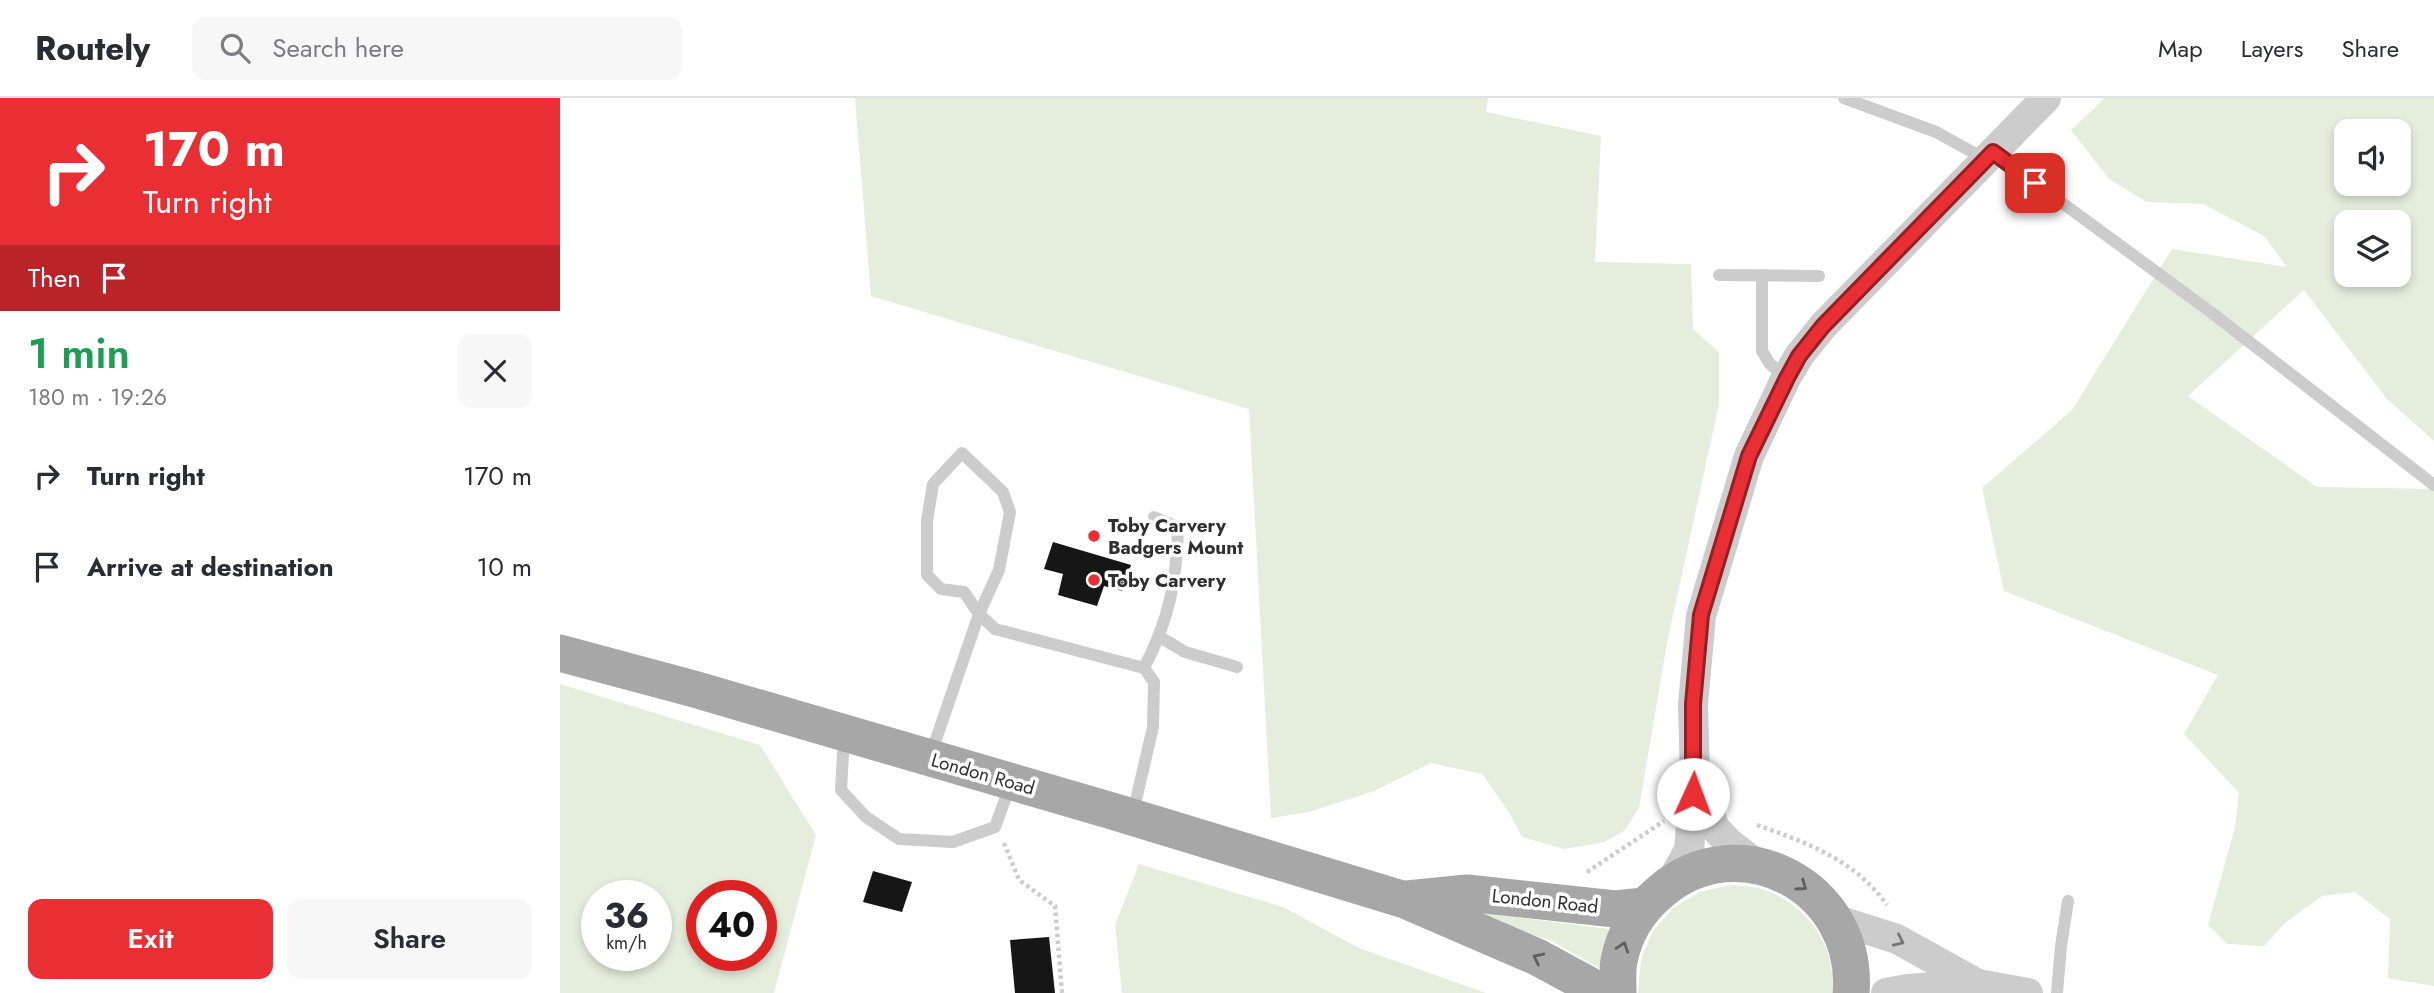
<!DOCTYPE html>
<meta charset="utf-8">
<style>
:root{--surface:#fff;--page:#f7f7f7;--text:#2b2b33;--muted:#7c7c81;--line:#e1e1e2;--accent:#e92e34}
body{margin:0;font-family:Jost,sans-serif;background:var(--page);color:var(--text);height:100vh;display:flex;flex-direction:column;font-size:26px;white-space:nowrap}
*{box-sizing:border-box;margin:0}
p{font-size:23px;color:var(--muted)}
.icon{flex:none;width:38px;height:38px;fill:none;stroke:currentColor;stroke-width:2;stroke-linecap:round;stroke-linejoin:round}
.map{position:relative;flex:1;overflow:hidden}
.side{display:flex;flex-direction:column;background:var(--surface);width:560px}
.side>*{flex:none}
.banner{background:#e92e34;color:#fff;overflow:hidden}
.buttons{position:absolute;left:1774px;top:21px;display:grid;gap:14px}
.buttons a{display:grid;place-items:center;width:77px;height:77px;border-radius:14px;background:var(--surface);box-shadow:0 4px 10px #0003;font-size:35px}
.speed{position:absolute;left:21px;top:782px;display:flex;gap:14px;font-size:35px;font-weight:700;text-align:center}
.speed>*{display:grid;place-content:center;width:91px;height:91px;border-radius:50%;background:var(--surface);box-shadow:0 4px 10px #0003;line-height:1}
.speed small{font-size:18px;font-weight:400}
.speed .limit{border:10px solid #d22;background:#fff;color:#111}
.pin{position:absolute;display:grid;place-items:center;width:60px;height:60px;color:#fff;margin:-30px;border-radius:14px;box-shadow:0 4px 10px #0006}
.me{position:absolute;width:77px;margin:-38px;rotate:2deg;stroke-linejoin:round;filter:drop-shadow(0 0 5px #0008)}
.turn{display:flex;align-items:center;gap:24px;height:147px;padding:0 28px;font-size:32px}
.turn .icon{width:91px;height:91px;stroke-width:2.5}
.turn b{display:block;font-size:49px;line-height:60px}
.then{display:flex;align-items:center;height:66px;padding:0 28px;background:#0003;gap:14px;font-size:26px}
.round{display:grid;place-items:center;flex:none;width:74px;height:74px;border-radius:14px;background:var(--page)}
.overview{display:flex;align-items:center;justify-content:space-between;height:119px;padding:0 28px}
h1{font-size:42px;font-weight:600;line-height:52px;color:#1e9e55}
.primary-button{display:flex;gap:14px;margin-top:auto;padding:14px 28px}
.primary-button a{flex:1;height:80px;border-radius:14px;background:var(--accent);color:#fff;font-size:28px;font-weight:600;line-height:80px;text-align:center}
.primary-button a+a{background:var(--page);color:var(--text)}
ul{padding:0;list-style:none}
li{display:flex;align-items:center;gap:21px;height:91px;padding:0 28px}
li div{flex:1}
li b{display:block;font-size:26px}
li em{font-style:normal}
header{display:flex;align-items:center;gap:42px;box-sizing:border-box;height:98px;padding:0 35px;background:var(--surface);border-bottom:2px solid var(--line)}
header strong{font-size:33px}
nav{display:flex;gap:38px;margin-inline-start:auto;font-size:24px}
.search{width:490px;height:63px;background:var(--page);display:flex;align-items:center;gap:18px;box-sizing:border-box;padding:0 24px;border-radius:14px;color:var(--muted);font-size:26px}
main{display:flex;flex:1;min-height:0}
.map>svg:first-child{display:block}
.green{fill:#e5eddd;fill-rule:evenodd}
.building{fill:#161616}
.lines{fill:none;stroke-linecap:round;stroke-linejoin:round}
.path{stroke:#ccc;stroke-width:4.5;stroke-dasharray:3.5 3.5;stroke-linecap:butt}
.service{stroke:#ccc;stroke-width:12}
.tertiary{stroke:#ccc;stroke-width:30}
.primary{stroke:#a7a7a7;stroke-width:37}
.oneway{stroke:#5f5f5f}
.oneway2{stroke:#767676}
.route-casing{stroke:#971e22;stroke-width:18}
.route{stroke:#e92e34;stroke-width:12}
.poi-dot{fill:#e92e34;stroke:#fff;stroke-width:2.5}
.labels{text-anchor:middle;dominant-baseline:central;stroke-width:7;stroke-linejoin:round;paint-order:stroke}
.poi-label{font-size:19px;font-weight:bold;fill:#2f2f2f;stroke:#fff;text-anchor:start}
.street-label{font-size:19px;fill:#2f2f2f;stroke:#fff}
</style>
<header>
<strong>Routely</strong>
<div class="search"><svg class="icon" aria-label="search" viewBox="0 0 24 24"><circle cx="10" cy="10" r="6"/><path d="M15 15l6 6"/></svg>Search here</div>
<nav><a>Map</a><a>Layers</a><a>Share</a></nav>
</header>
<main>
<section class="side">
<div class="banner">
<div class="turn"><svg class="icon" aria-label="right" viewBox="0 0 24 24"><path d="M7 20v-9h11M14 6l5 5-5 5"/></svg><div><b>170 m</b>Turn right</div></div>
<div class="then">Then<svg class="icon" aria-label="arrive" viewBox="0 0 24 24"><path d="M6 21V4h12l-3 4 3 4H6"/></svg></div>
</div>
<div class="overview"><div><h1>1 min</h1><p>180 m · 19:26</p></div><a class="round"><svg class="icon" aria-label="close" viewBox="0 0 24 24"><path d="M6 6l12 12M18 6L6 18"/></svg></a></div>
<ul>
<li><svg class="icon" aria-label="right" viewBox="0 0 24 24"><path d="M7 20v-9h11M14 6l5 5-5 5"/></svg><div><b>Turn right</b></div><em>170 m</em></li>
<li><svg class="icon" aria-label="arrive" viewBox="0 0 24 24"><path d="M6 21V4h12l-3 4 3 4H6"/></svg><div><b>Arrive at destination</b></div><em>10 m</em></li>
</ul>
<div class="primary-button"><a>Exit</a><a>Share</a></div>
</section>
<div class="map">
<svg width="1874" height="895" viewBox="0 0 1874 895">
<rect width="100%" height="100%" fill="#fff"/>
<!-- green -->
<g class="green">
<path d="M295,0H928L926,14L1041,38L1035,164L1131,166L1133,231L1159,254V306L1107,545L1079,710L1064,733L1044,744L1004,751L962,739L949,714L922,676L871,665L814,693L749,714L711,720L689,311L311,198Z"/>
<path d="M1545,0H1874V343L1827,301L1744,192L1628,298L1757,389L1874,391V888L1828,880L1830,821L1795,794L1762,798L1725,825L1704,848L1667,846L1648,827L1675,729L1679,695L1624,636L1658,577L1444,493L1422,390L1512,312L1612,151L1727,169L1704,138L1643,106L1587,104L1549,81L1511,32ZM1787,33H1839V86H1787ZM1787,124H1839V177H1787Z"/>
<path d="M0,586L200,647L256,737L214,895H0ZM96,798V858H37V798ZM201,798V858H142V798Z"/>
<path d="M579,766L723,809L799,850L926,895H562L555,827Z"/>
<path d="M1170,787C1180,788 1192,788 1202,791C1247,806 1277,848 1272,895H1078L1081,861L1093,833L1113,810L1140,794Z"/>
<path d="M908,813L1049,831L1039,870L990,842L905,817Z"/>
</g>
<!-- building -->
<g class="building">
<path d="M493,444L571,467L562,493L544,488L537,508L498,497L503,476L484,471Z"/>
<path d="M313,773L352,784L342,814L303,804Z"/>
<path d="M489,839L495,895H455L450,842Z"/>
</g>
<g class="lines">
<!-- path -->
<g class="path">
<path d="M1197,727C1247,745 1294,761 1327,807"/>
<path d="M444,745L459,782L495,808L502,895"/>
<path d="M1027,774L1104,723"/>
</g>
<!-- service -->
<g class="service">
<path d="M1284,0L1376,34L1425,61"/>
<path d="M1433,54L1652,215L1874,387"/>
<path d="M1159,177L1259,178"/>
<path d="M1202,177V253L1210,266L1226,280"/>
<path d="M600,539L625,554L677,569"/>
<path d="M584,570C609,522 617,482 618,429L594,419"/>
<path d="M284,638L281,692L306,719L339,741L393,744L435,729L450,688"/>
<path d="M371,656L419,516L439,472L450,414L443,394L402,355L373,386L367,423V477L381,491L404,494L419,516L435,531L584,570L594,584L593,629L573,715"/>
<path d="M1497,895L1501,848L1508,803"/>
</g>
<!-- tertiary -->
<g class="tertiary">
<path d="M1138,686L1155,730L1169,745L1199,768"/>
<path d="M1111,784L1129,752L1135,680L1133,606L1141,518L1189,358L1226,280L1239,258L1263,228L1486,0"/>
<path d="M1274,821L1337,841L1418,886"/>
<path d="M1326,895L1347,891L1418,886L1468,895"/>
</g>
<!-- primary -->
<g class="primary">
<path d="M0,555L134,591L552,713L845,802L977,859L1027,886L1037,895"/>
<path d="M847,801L907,795L1055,811L1084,808"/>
<path d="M1058,895C1058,885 1057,873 1059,863C1064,836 1078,813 1099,795C1179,724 1300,790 1291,895"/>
</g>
</g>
<!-- one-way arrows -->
<defs><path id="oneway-chevron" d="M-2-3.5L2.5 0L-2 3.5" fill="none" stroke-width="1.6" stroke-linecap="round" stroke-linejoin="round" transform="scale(1.75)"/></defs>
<g class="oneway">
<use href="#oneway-chevron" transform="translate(1242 788) rotate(35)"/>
<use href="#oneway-chevron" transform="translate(1063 849) rotate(-72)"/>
<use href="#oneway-chevron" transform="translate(978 860) rotate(-154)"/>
</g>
<use class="oneway2" href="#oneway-chevron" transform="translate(1339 843) rotate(25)"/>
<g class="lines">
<!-- route casing -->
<g class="route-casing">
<path id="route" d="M1133,696V606L1141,517L1189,358L1227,280L1239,258L1263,228L1433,54L1475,85"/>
</g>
<!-- route -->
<use href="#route" class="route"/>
</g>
<!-- markers -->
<g class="poi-dot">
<circle cx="534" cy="438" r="7"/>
<circle cx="534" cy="482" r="7"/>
</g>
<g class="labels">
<!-- poi labels -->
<g class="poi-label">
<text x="548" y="427">Toby Carvery<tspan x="548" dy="22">Badgers Mount</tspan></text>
<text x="548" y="482">Toby Carvery</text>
</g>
<!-- street labels -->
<g class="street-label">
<text transform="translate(423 676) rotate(16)">London Road</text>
<text transform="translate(985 803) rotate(6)">London Road</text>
</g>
</g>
</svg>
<div class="buttons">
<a><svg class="icon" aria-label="sound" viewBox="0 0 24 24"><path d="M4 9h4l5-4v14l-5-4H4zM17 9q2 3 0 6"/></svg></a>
<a><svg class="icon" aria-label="layers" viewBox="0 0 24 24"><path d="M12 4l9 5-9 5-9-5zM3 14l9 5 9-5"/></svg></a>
</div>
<div class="speed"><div>36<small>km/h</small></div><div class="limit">40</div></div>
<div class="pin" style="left:1475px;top:85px;background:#d93025"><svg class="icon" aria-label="arrive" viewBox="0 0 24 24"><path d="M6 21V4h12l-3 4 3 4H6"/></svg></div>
<svg class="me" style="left:1133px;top:696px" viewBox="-20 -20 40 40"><circle r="19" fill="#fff"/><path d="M0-13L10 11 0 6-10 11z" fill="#e92e34"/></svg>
</div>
</main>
